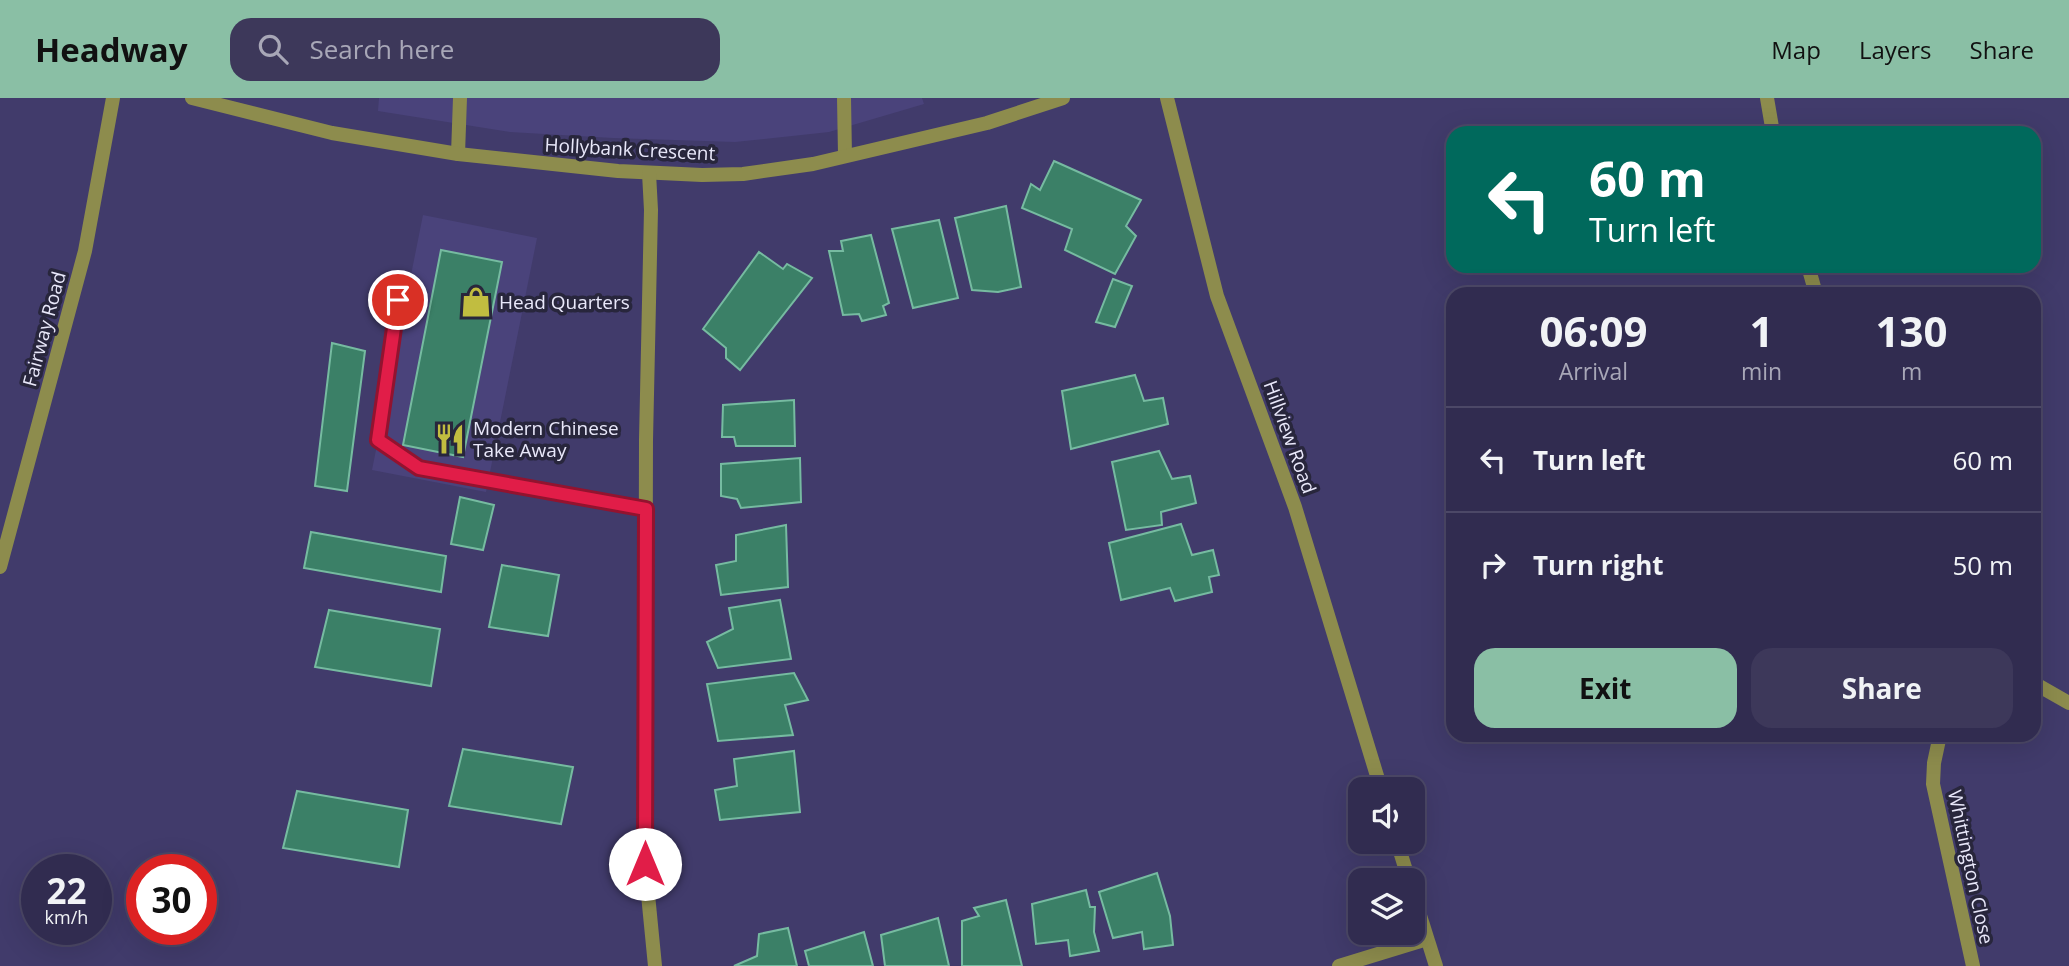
<!DOCTYPE html>
<style>
:root{--surface:#312c50;--page:#3d385a;--text:#f1f3f6;--muted:#a8a7b7;--line:#4c4867;--accent:#8abfa5}
body{margin:0;font-family:"Open Sans",sans-serif;background:var(--page);color:var(--text);height:100vh;display:flex;flex-direction:column;font-size:26px;white-space:nowrap}
*{box-sizing:border-box;margin:0}
p{font-size:23px;color:var(--muted)}
.icon{flex:none;width:38px;height:38px;fill:none;stroke:currentColor;stroke-width:2;stroke-linecap:round;stroke-linejoin:round}
.map{position:relative;flex:1;overflow:hidden}
.panel{position:absolute;left:1446px;top:189px;width:595px;height:455px;display:flex;flex-direction:column;background:var(--surface);border-radius:21px;box-shadow:0 7px 28px #0002,0 0 0 2px var(--line)}
.panel>*{flex:none}
.banner{position:absolute;left:1446px;top:28px;width:595px;height:147px;border-radius:21px;box-shadow:0 7px 28px #0002,0 0 0 2px var(--line);background:#00695c;color:#fff;overflow:hidden}
.buttons{position:absolute;left:1348px;top:679px;display:grid;gap:14px}
.buttons a{display:grid;place-items:center;width:77px;height:77px;border-radius:14px;background:var(--surface);box-shadow:0 7px 28px #0002,0 0 0 2px var(--line);font-size:35px}
.speed{position:absolute;left:21px;top:756px;display:flex;gap:14px;font-size:35px;font-weight:700;text-align:center}
.speed>*{display:grid;place-content:center;width:91px;height:91px;border-radius:50%;background:var(--surface);box-shadow:0 7px 28px #0002,0 0 0 2px var(--line);line-height:1}
.speed small{font-size:18px;font-weight:400}
.speed .limit{border:10px solid #d22;background:#fff;color:#111}
.pin{position:absolute;display:grid;place-items:center;width:60px;height:60px;color:#fff;margin:-30px;border:4px solid #fff;border-radius:50%;box-shadow:0 2px 7px #0007}
.me{position:absolute;width:77px;margin:-38px;rotate:0deg;stroke-linejoin:round;filter:drop-shadow(0 0 5px #0008)}
.turn{display:flex;align-items:center;gap:24px;height:147px;padding:0 28px;font-size:32px}
.turn .icon{width:91px;height:91px;stroke-width:2.5}
.turn b{display:block;font-size:49px;line-height:60px}
.eta{display:flex;justify-content:space-evenly;align-items:center;height:119px;text-align:center}
.eta b{font-size:42px;font-weight:700;line-height:49px}
.action{display:flex;gap:14px;margin-top:auto;padding:14px 28px}
.action a{flex:1;height:80px;border-radius:21px;background:var(--accent);color:#111;font-size:28px;font-weight:700;line-height:80px;text-align:center}
.action a+a{background:var(--page);color:var(--text)}
ul{padding:0;list-style:none}
li{display:flex;align-items:center;gap:21px;height:105px;padding:0 28px;border-top:2px solid var(--line)}
li div{flex:1}
li b{display:block;font-size:26px}
li em{font-style:normal}
header{display:flex;align-items:center;gap:42px;box-sizing:border-box;height:98px;padding:0 35px;background:var(--accent);color:#111}
header strong{font-size:33px}
nav{display:flex;gap:38px;margin-inline-start:auto;font-size:24px}
.search{width:490px;height:63px;background:var(--page);display:flex;align-items:center;gap:18px;box-sizing:border-box;padding:0 24px;border-radius:21px;color:var(--muted);font-size:26px}
.map>svg:first-child{display:block}
.built{fill:#4a437b}
.building{fill:#3b8067;stroke:#76bba1;stroke-width:2}
.lines{fill:none;stroke-linecap:round;stroke-linejoin:round}
.lane{stroke:#8d8c4d;stroke-width:14}
.street{stroke:#8d8c4d;stroke-width:14}
.route-casing{stroke:#92132f;stroke-width:18}
.route{stroke:#e11d48;stroke-width:12}
.labels{text-anchor:middle;dominant-baseline:central;stroke-width:7;stroke-linejoin:round;paint-order:stroke}
.street-label{font-size:19px;fill:#e9e8fa;stroke:#28263c}
.poi-label{font-size:19px;fill:#e9e8fa;stroke:#28263c;text-anchor:start}
</style>
<header>
<strong>Headway</strong>
<div class="search"><svg class="icon" aria-label="search" viewBox="0 0 24 24"><circle cx="10" cy="10" r="6"/><path d="M15 15l6 6"/></svg>Search here</div>
<nav><a>Map</a><a>Layers</a><a>Share</a></nav>
</header>
<div class="map">
<svg width="2069" height="868" viewBox="0 0 2069 868">
<rect width="100%" height="100%" fill="#413b6b"/>
<!-- built -->
<g class="built">
<path d="M379,0H922L924,6L829,34L735,44L613,40L510,34L378,13Z"/>
<path d="M423,117L537,140L486,394L372,372Z"/>
</g>
<!-- building -->
<g class="building">
<path d="M1054,63L1141,102L1126,128L1136,138L1115,176L1065,152L1072,131L1022,110L1031,86L1040,92Z"/>
<path d="M1006,108L1021,189L998,194L972,192L955,120Z"/>
<path d="M939,122L958,200L913,210L892,131Z"/>
<path d="M871,137L889,205L883,208L886,217L862,223L859,216L843,217L829,153H843L841,143Z"/>
<path d="M441,152L502,164L463,359L403,347Z"/>
<path d="M759,154L783,171L787,166L812,180L740,272L726,260V250L703,231Z"/>
<path d="M1113,181L1132,188L1115,229L1096,224Z"/>
<path d="M332,245L365,253L347,393L315,388Z"/>
<path d="M1135,277L1144,303L1163,300L1168,326L1071,351L1062,293Z"/>
<path d="M794,302L795,348H736L734,339H722L723,307Z"/>
<path d="M1159,353L1172,381L1190,378L1196,405L1161,414L1162,427L1126,432L1112,364Z"/>
<path d="M800,360L801,404L741,410L737,401L721,398V366Z"/>
<path d="M460,399L494,407L483,452L451,446Z"/>
<path d="M1181,426L1192,457L1213,452L1219,477L1209,479L1212,494L1175,503L1170,490L1121,502L1109,445Z"/>
<path d="M786,427L788,489L721,497L716,467L736,463V437Z"/>
<path d="M311,434L446,458L441,494L304,470Z"/>
<path d="M502,467L559,477L548,538L489,529Z"/>
<path d="M780,502L791,561L718,570L707,544L733,531L729,510Z"/>
<path d="M329,512L440,531L431,588L315,569Z"/>
<path d="M794,575L808,602L785,607L793,637L718,643L707,586Z"/>
<path d="M463,651L573,669L561,726L449,708Z"/>
<path d="M794,653L800,714L720,722L715,692L737,688L734,661Z"/>
<path d="M297,693L408,712L399,769L283,750Z"/>
<path d="M1157,775L1170,818L1173,847L1144,851L1142,834L1113,840L1099,794Z"/>
<path d="M1086,792L1090,809H1095L1094,834L1099,853L1070,858L1068,842L1036,846L1032,806Z"/>
<path d="M1006,802L1022,868H962V823L979,818L974,810Z"/>
<path d="M938,820L949,868H885L881,837Z"/>
<path d="M788,830L797,868H734L757,858L759,836Z"/>
<path d="M864,834L873,868H809L805,853Z"/>
</g>
<g class="lines">
<!-- lane -->
<g class="lane">
<path d="M844,0L845,57"/>
<path d="M458,56L460,0"/>
<path d="M399,202L378,342L419,370L646,411"/>
</g>
<!-- street -->
<g class="street">
<path d="M192,0L332,35L458,56L618,73L702,77L743,76L813,66L987,25L1063,0"/>
<path d="M1167,0L1217,198L1295,409L1381,691"/>
<path d="M1767,0L1773,35"/>
<path d="M649,75L651,112L646,342L645,766L655,868"/>
<path d="M1808,168L1816,196"/>
<path d="M0,469L85,153L113,0"/>
<path d="M2034,585L2069,605"/>
<path d="M1940,637L1934,665L1933,686L1973,868"/>
<path d="M1397,744L1409,782"/>
<path d="M1412,792L1436,868"/>
<path d="M1339,868L1427,841"/>
</g>
</g>
<g class="lines">
<!-- route casing -->
<g class="route-casing">
<path id="route" d="M398,202L378,342L419,370L646,411L645,766"/>
</g>
<!-- route -->
<use href="#route" class="route"/>
</g>
<!-- icons -->
<defs>
<g id="shop-bare" transform="scale(2.415)"><path d="M-5-2.5h2.3a2.7 3.5 0 0 1 5.4 0H5L5.5 6h-11ZM-1.5-2.5h3a1.5 2.3 0 0 0-3 0Z" fill="#c1bd40" stroke="#28263c" stroke-width="2.5" paint-order="stroke"/></g>
<g id="restaurant-bare" transform="scale(2.415)"><path d="M-5-6h1v4h1v-4h1v4h1v-4h1v5L-1.5 .5V6h-2V.5L-5-1ZM5-6V6H3V1.5H1.5Q1.5-4 5-6Z" fill="#c1bd40" stroke="#28263c" stroke-width="2.5" paint-order="stroke"/></g>
</defs>
<g fill-rule="evenodd">
<use href="#shop-bare" x="476" y="204"/>
<use href="#restaurant-bare" x="450" y="341"/>
</g>
<g class="labels">
<!-- street labels -->
<g class="street-label">
<text transform="translate(630 51) rotate(3)">Hollybank Crescent</text>
<text transform="translate(44 231) rotate(-75)">Fairway Road</text>
<text transform="translate(1290 339) rotate(70)">Hillview Road</text>
<text transform="translate(1971 769) rotate(78)">Whittington Close</text>
</g>
<!-- poi labels -->
<g class="poi-label">
<text x="499" y="204">Head Quarters</text>
<text x="473" y="330">Modern Chinese<tspan x="473" dy="22">Take Away</tspan></text>
</g>
</g>
</svg>
<div class="buttons">
<a><svg class="icon" aria-label="sound" viewBox="0 0 24 24"><path d="M4 9h4l5-4v14l-5-4H4zM17 9q2 3 0 6"/></svg></a>
<a><svg class="icon" aria-label="layers" viewBox="0 0 24 24"><path d="M12 4l9 5-9 5-9-5zM3 14l9 5 9-5"/></svg></a>
</div>
<div class="speed"><div>22<small>km/h</small></div><div class="limit">30</div></div>
<div class="pin" style="left:398px;top:202px;background:#d93025"><svg class="icon" aria-label="arrive" viewBox="0 0 24 24"><path d="M6 21V4h12l-3 4 3 4H6"/></svg></div>
<svg class="me" style="left:645px;top:766px" viewBox="-20 -20 40 40"><circle r="19" fill="#fff"/><path d="M0-13L10 11 0 6-10 11z" fill="#e11d48"/></svg>
<div class="banner">
<div class="turn"><svg class="icon" aria-label="left" viewBox="0 0 24 24"><path d="M17 20v-9H6M10 6l-5 5 5 5"/></svg><div><b>60 m</b>Turn left</div></div>
</div>
<section class="panel">
<div class="eta">
<div><b>06:09</b><p>Arrival</p></div>
<div><b>1</b><p>min</p></div>
<div><b>130</b><p>m</p></div>
</div>
<ul>
<li><svg class="icon" aria-label="left" viewBox="0 0 24 24"><path d="M17 20v-9H6M10 6l-5 5 5 5"/></svg><div><b>Turn left</b></div><em>60 m</em></li>
<li><svg class="icon" aria-label="right" viewBox="0 0 24 24"><path d="M7 20v-9h11M14 6l5 5-5 5"/></svg><div><b>Turn right</b></div><em>50 m</em></li>
</ul>
<div class="action"><a>Exit</a><a>Share</a></div>
</section>
</div>
